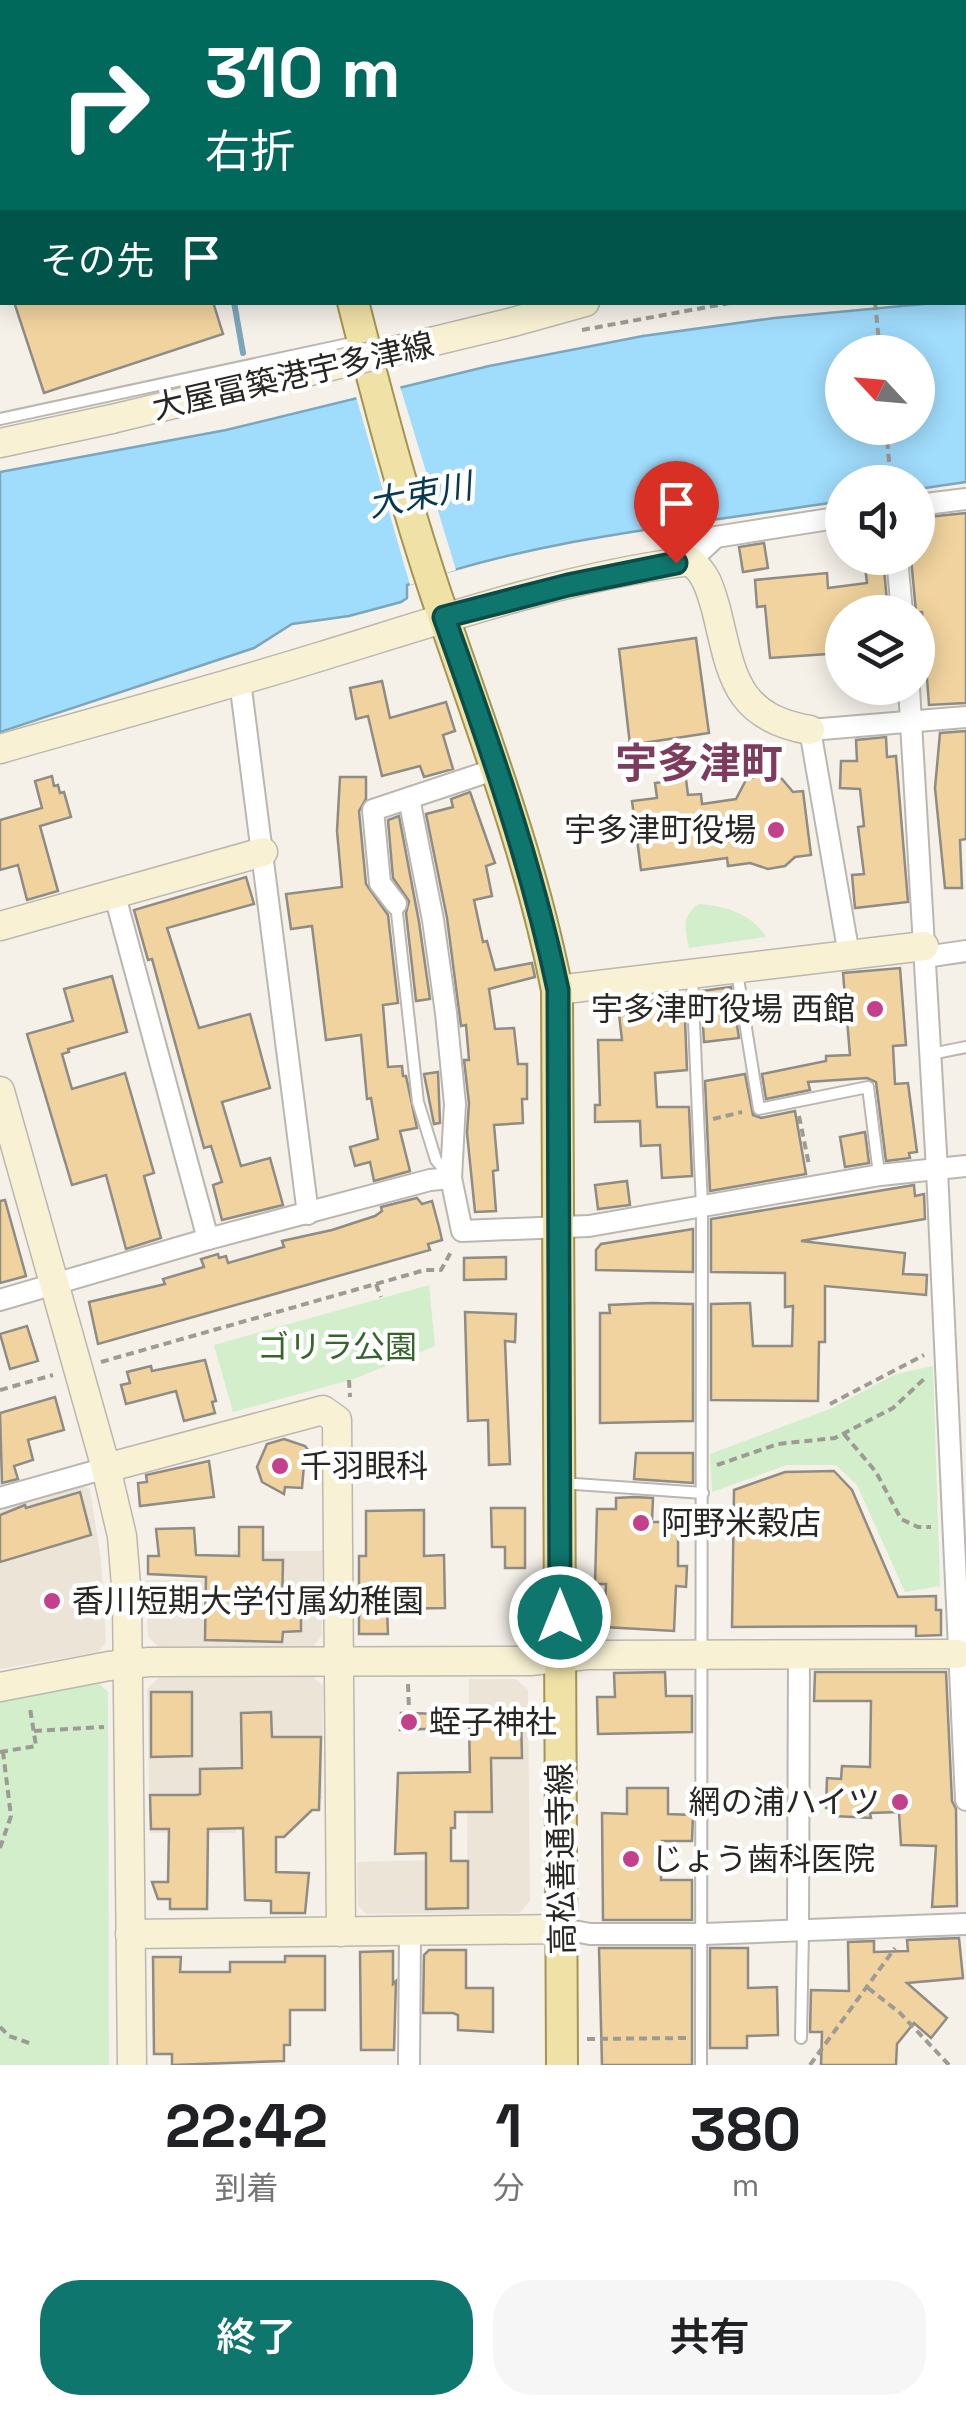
<!DOCTYPE html>
<html lang="ja">
<meta charset="utf-8">
<style>
:root{--surface:#fff;--page:#f6f6f6;--text:#202124;--muted:#757577;--accent:#0f766e}
body{margin:0;font-family:"Space Grotesk","Noto Sans JP",sans-serif;background:var(--page);color:var(--text);height:100vh;display:flex;flex-direction:column;font-size:38px;white-space:nowrap}
*{box-sizing:border-box;margin:0}
p{font-size:32px;color:var(--muted)}
.icon{flex:none;width:55px;height:55px;fill:none;stroke:currentColor;stroke-width:2;stroke-linecap:round;stroke-linejoin:round}
.map{position:relative;height:2065px;overflow:hidden}
.drawer{display:flex;flex-direction:column;background:var(--surface);flex:1}
.drawer>*{flex:none}
.hud{position:absolute;left:0px;top:0px;width:968px;height:305px;box-shadow:0 5px 25px #0003;background:#00695c;color:#fff;overflow:hidden}
.needle{width:65px;rotate:296deg}
.tools{position:absolute;left:825px;top:335px;display:grid;gap:20px}
.tools a{display:grid;place-items:center;width:110px;height:110px;border-radius:50%;background:var(--surface);box-shadow:0 5px 25px #0003;font-size:50px}
.pin{position:absolute;display:grid;place-items:center;width:85px;height:85px;color:#fff;margin:-102px -42px;border-radius:50% 50% 50% 0;rotate:-45deg;box-shadow:0 0 10px #0007}
.pin .icon{rotate:45deg}
.me{position:absolute;width:110px;margin:-55px;rotate:0deg;stroke-linejoin:round;filter:drop-shadow(0 0 8px #0008)}
.turn{display:flex;align-items:center;gap:35px;height:210px;padding:0 40px;font-size:45px}
.turn .icon{width:130px;height:130px;stroke-width:2.5}
.turn b{display:block;font-size:70px;line-height:85px}
.then{display:flex;align-items:center;height:95px;padding:0 40px;background:#0003;gap:20px;font-size:38px}
.eta{display:flex;justify-content:space-evenly;align-items:center;height:170px;text-align:center}
.eta b{font-size:60px;font-weight:600;line-height:70px}
.primary-button{display:flex;gap:20px;margin-top:auto;padding:20px 40px}
.primary-button a{flex:1;height:115px;border-radius:40px;background:var(--accent);color:#fff;font-size:40px;font-weight:600;line-height:115px;text-align:center}
.primary-button a+a{background:var(--page);color:var(--text)}
.map>svg:first-child{display:block}
.built{fill:#ece4d6}
.green{fill:#d2eecb}
.water{fill:#a0dcfc;stroke:#7ca6bb;stroke-width:2.5;fill-rule:evenodd}
.pier{fill:#f5f1e9}
.lines{fill:none;stroke-linecap:round;stroke-linejoin:round}
.stream{stroke:#7ca6bb;stroke-width:6}
.building{fill:#f0d39e;stroke:#8f8b85;stroke-width:2.5}
.lane-casing{stroke:#bbb7b0;stroke-width:14}
.street-casing{stroke:#bbb7b0;stroke-width:24}
.secondary-casing{stroke:#bbb7b0;stroke-width:31}
.primary-casing{stroke:#a49453;stroke-width:34}
.path{stroke:#9e9b95;stroke-width:4;stroke-dasharray:8 5;stroke-linecap:butt}
.lane{stroke:#fff;stroke-width:10}
.street{stroke:#fff;stroke-width:20}
.secondary{stroke:#f8f1d3;stroke-width:28}
.primary{stroke:#f0e2a7;stroke-width:30}
.secondary-bridge-casing{stroke:#bbb7b0;stroke-width:31;stroke-linecap:butt}
.secondary-bridge{stroke:#f8f1d3;stroke-width:28}
.route-casing{stroke:#0a4d48;stroke-width:25}
.route{stroke:#0f766e;stroke-width:18}
.poi-dot{fill:#c2418a;stroke:#fff;stroke-width:4}
.labels{text-anchor:middle;dominant-baseline:central;stroke-width:9;stroke-linejoin:round;paint-order:stroke}
.street-label{font-size:32px;fill:#292724;stroke:#fff}
.poi-label{font-size:32px;fill:#292724;stroke:#fff;text-anchor:start}
.park-label{font-size:32px;fill:#346529;stroke:#fff}
.water-label{font-size:35px;font-style:italic;fill:#073a50;stroke:#fff}
.district-label{font-size:42px;font-weight:bold;fill:#7d3c5e;stroke:#fff}
</style>
<div class="map">
<svg width="966" height="2065" viewBox="0 0 966 2065">
<rect width="100%" height="100%" fill="#f5f1e9"/>
<!-- built -->
<g class="built">
<path d="M79,1484L90,1489L101,1560L106,1642L99,1652L0,1669V1507Z"/>
<path d="M233,1551H323L322,1635L314,1646L158,1647L148,1636L145,1580L232,1579Z"/>
<path d="M313,1677L323,1686L322,1799L237,1798L236,1833H150L147,1689L158,1678Z"/>
<path d="M469,1679H516L528,1690L530,1901L520,1913L366,1914L358,1906L357,1862L467,1859Z"/>
</g>
<!-- green -->
<g class="green">
<path d="M699,904C726,906 752,914 766,937L689,948C685,929 681,916 699,904Z"/>
<path d="M429,1285L435,1346L354,1379L233,1412L214,1345Z"/>
<path d="M933,1366L940,1586L905,1592L857,1485L836,1465H787L712,1492L710,1454L832,1408L896,1374Z"/>
<path d="M98,1683L108,1692L109,2065H0V1702Z"/>
</g>
<!-- water -->
<path class="water" d="M966,300V482L918,489V482H842V501C697,524 547,536 407,585V598L401,602L349,616L292,624L254,648L0,732V472L226,430L489,366L643,336L774,318ZM842,352H918V428H842Z"/>
<!-- pier -->
<path class="pier" d="M399,383L456,570L410,585L355,393Z"/>
<g class="lines">
<!-- stream -->
<g class="stream">
<path d="M755,0L761,2"/>
<path d="M234,2V0"/>
<path d="M965,174H966"/>
<path d="M234,302L243,353"/>
</g>
</g>
<!-- building -->
<g class="building">
<path d="M14,302H213L223,334L44,393Z"/>
<path d="M966,513V703L929,705L922,612H916L911,558H918V518Z"/>
<path d="M764,543L768,568L743,572L739,547Z"/>
<path d="M864,558H883L888,612H842V653L770,658L765,606L757,607L755,580L827,573L828,588L867,583Z"/>
<path d="M696,638L709,733L630,745L619,649Z"/>
<path d="M382,681L390,718L446,702L455,731L443,735L453,769L424,777L420,766L382,776L368,716L356,719L350,688Z"/>
<path d="M966,731V839L960,840L962,888H945L935,788L940,733Z"/>
<path d="M886,737L887,757L896,756L908,902L855,908L852,875L864,874L858,827L864,826L860,789L840,788L841,761H857L856,740Z"/>
<path d="M767,773L782,779L793,792L803,791L811,855L795,857L785,866L768,869L750,863L728,866L727,858L641,870L632,801L657,798L655,783L686,779L688,795L701,794L702,804L736,799L746,780Z"/>
<path d="M52,776L54,786L58,785L60,793L64,792L71,817L40,826L58,891L27,900L18,865L0,870V820L42,808L35,781Z"/>
<path d="M340,777H366V799L359,811L366,884L388,915L398,1003L383,1005L388,1067L402,1066L403,1076H406L417,1128L400,1131L410,1171L374,1181L370,1162L355,1166L350,1147L378,1139L371,1098L367,1099L361,1035L326,1040L312,926L291,929L286,894L342,887L337,831Z"/>
<path d="M470,792L495,863L486,866L492,896L474,900L483,942L487,941L495,970L532,963L535,977L489,989L495,1029L514,1028L518,1064H527V1099H522L523,1123L494,1125L498,1170L493,1171L496,1211L475,1212L467,1133L469,1103L464,1060H469L466,1025L461,1026L447,918L426,814L453,807L451,799Z"/>
<path d="M399,816L419,922L430,999L416,1001L406,913L409,901L393,878L388,820Z"/>
<path d="M246,877L254,904L167,928L199,1028L250,1014L270,1088L222,1102L241,1166L270,1158L283,1205L222,1220L213,1185L222,1182L211,1146L204,1148L152,959L148,960L134,910Z"/>
<path d="M900,968L906,1045L893,1046L895,1084L908,1083L917,1152L909,1153L910,1158L886,1161L876,1082L867,1078L808,1082L810,1090L766,1099L762,1074L826,1061V1056L850,1055L843,973Z"/>
<path d="M112,976L127,1032L68,1049L69,1052L62,1054L72,1089L125,1073L154,1173L144,1176L161,1238L126,1249L106,1175L72,1185L27,1034L73,1021L64,989Z"/>
<path d="M731,987L739,1038L704,1042L701,991Z"/>
<path d="M684,995L687,1070L655,1073L657,1107H689L692,1176L662,1178L660,1145L641,1146L640,1121L595,1122V1105H600L598,1040H622L618,1006Z"/>
<path d="M438,1072L440,1123L434,1124L424,1074Z"/>
<path d="M745,1074L753,1115L761,1118L795,1111L806,1174L710,1191L705,1081Z"/>
<path d="M865,1132L869,1163L845,1167L840,1137Z"/>
<path d="M627,1181L630,1205L598,1209L595,1185Z"/>
<path d="M914,1185L915,1196L924,1194L925,1219L801,1241L905,1253L903,1274L927,1275L926,1295L825,1286V1342H819L818,1401L711,1400V1304L750,1303L753,1346H792L793,1306L785,1307V1273L711,1272V1219Z"/>
<path d="M417,1198L422,1204L432,1201L439,1227L442,1240L428,1244L430,1250L98,1344L89,1302L165,1284L163,1279L204,1267L201,1259L218,1254L219,1258L226,1256L228,1263L284,1247L282,1241L332,1230L375,1216L382,1211L381,1207Z"/>
<path d="M5,1200L26,1276L0,1283V1201Z"/>
<path d="M693,1229V1272L596,1270V1250L601,1244Z"/>
<path d="M506,1257V1279L464,1280V1258Z"/>
<path d="M652,1303L693,1304V1421L600,1423V1313H610L609,1305Z"/>
<path d="M465,1312L516,1314L515,1342L505,1341L510,1464L489,1465L488,1420L468,1421Z"/>
<path d="M27,1326L38,1361L10,1369L0,1334Z"/>
<path d="M205,1360L216,1401L212,1402L215,1413L184,1421L176,1391L126,1404L121,1385L130,1383L127,1372L151,1366L152,1371Z"/>
<path d="M55,1397L64,1430L28,1440L33,1460L14,1466L18,1479L2,1483L0,1413Z"/>
<path d="M284,1439L305,1446L320,1465H304L302,1488L285,1487L284,1494L262,1482L257,1467L267,1444Z"/>
<path d="M636,1453H693V1483L634,1479Z"/>
<path d="M209,1461L214,1497L140,1506L138,1483L147,1482L146,1475Z"/>
<path d="M834,1471L852,1490L898,1597L936,1596V1610H941V1635L916,1636V1626L732,1627L734,1490L785,1472Z"/>
<path d="M80,1492L91,1535L0,1562V1515L25,1505L26,1508Z"/>
<path d="M634,1497L653,1498L652,1522H678V1566H687L686,1587L676,1586L674,1631L604,1627L606,1584H595L597,1509H616V1498Z"/>
<path d="M491,1508H525V1568H505V1547H492Z"/>
<path d="M424,1510V1556L444,1555L445,1608L387,1609L388,1634H359V1556H366V1511Z"/>
<path d="M239,1527H263V1560H283L282,1612H301V1631L283,1632L282,1642L205,1640L206,1577L148,1574V1556H159L156,1529L194,1528L196,1555L239,1556Z"/>
<path d="M665,1672L666,1696H692V1732L598,1734L597,1697H615L614,1673Z"/>
<path d="M815,1672H946L952,1801L956,1809L957,1906L932,1907L936,1846L901,1845L899,1812L870,1813L871,1818L834,1816L835,1808H826L827,1778L841,1779L842,1766L870,1767L871,1701H814Z"/>
<path d="M151,1692H192V1756L151,1757Z"/>
<path d="M271,1712L272,1737H321L319,1810H312L284,1837H276V1872L309,1873L305,1913H271V1901L245,1900L243,1828L208,1829L207,1909H170V1899H158L152,1882H168L169,1829H151L150,1795H197L200,1794V1769L242,1768L241,1713Z"/>
<path d="M401,1713L452,1714V1728L400,1730Z"/>
<path d="M476,1713H521L522,1758H491L492,1812H455V1828H451V1861H468V1908L426,1909V1853L395,1854L398,1773L470,1772L469,1721L476,1720Z"/>
<path d="M627,1788H668V1814L693,1815L692,1841H662L661,1880H692V1920H603L602,1813L627,1814Z"/>
<path d="M959,1938L963,1978L907,1983L947,2018L931,2038L914,2023L897,2044L896,2065H821L822,2032H810L811,1990L849,1991L848,1942L874,1941V1952L908,1951L907,1940Z"/>
<path d="M599,1948H692V2065H602Z"/>
<path d="M710,1948H748V1988L777,1987L778,2035L747,2036V2048H710Z"/>
<path d="M429,1950H466V1988H493V2032L458,2030V2015L453,2013H423L424,1955Z"/>
<path d="M393,1951V1984L396,1981L394,2050H361L360,1952Z"/>
<path d="M285,1956H325V2010H290V2045H284V2061L172,2065V2054H154L153,1957H181L180,1972H230V1962H285Z"/>
</g>
<g class="lines">
<!-- lane casing -->
<g class="lane-casing">
<g id="lane">
<path d="M0,419L357,342"/>
<path d="M396,904L418,1102L436,1160L448,1174"/>
<path d="M737,972L759,1109L868,1087L879,1174"/>
<path d="M692,975L702,1207L701,2065"/>
<path d="M931,1054L966,1047"/>
<path d="M561,1483L703,1493"/>
<path d="M801,2038L803,1931"/>
</g>
</g>
<!-- street casing -->
<g class="street-casing">
<g id="street">
<path d="M147,0L148,2"/>
<path d="M0,102L2,101"/>
<path d="M965,279H966"/>
<path d="M918,505L966,499"/>
<path d="M897,558L902,612"/>
<path d="M690,561L716,537L842,517"/>
<path d="M240,681L308,1214"/>
<path d="M909,688L937,1170L966,1800"/>
<path d="M409,798L433,920L446,1013L455,1104L451,1178L462,1231L589,1226L880,1175L966,1166"/>
<path d="M115,896L208,1239"/>
<path d="M396,904L380,883L373,810L496,769"/>
<path d="M849,955L810,730L966,717"/>
<path d="M925,957L966,951"/>
<path d="M0,1300L208,1239L430,1180L451,1178"/>
<path d="M0,1498L106,1468"/>
<path d="M563,1929L590,1934H703L966,1924"/>
<path d="M798,1930L799,1655"/>
<path d="M409,2065L410,1931"/>
</g>
</g>
<!-- secondary casing -->
<g class="secondary-casing">
<g id="secondary">
<path d="M875,2V0"/>
<path d="M513,322L585,302"/>
<path d="M0,443L112,419"/>
<path d="M0,749C108,718 215,689 322,656C443,619 565,577 690,561C707,574 710,589 716,609C732,674 734,717 810,730"/>
<path d="M0,926L263,852"/>
<path d="M557,990L924,946"/>
<path d="M0,1091L106,1468L122,1536L127,1598L132,2065"/>
<path d="M106,1468L323,1410L337,1420L341,1932"/>
<path d="M0,1687L109,1666L149,1662L530,1661L587,1655L958,1654"/>
<path d="M130,1934L563,1929"/>
</g>
</g>
<!-- primary casing -->
<g class="primary-casing">
<g id="primary">
<path d="M388,2L389,0"/>
<path d="M353,302C380,408 408,515 444,618C486,741 532,862 557,990L562,2065"/>
</g>
</g>
<!-- path -->
<g class="path">
<path d="M875,302L880,352"/>
<path d="M582,330L735,302"/>
<path d="M886,428L891,482"/>
<path d="M799,1116L809,1165"/>
<path d="M713,1119L742,1112"/>
<path d="M376,1284L381,1297"/>
<path d="M101,1362L425,1270H441L452,1250"/>
<path d="M349,1380L350,1397"/>
<path d="M0,1390L53,1375"/>
<path d="M830,1404L924,1355"/>
<path d="M844,1434L876,1472L901,1519L918,1527H931"/>
<path d="M717,1465L778,1444L835,1438L893,1408L924,1379"/>
<path d="M408,1684L409,1709"/>
<path d="M34,1731L104,1727"/>
<path d="M0,1752L36,1746L30,1708"/>
<path d="M0,1848L11,1816L3,1752"/>
<path d="M868,1988L900,2013L949,2065"/>
<path d="M0,2027L9,2036L32,2044"/>
<path d="M587,2039L687,2038"/>
<path d="M810,2065L895,1948"/>
</g>
<!-- lane -->
<use href="#lane" class="lane"/>
<!-- street -->
<use href="#street" class="street"/>
<!-- secondary -->
<use href="#secondary" class="secondary"/>
<!-- primary -->
<use href="#primary" class="primary"/>
<!-- secondary-bridge casing -->
<g class="secondary-bridge-casing">
<path id="secondary-bridge" d="M112,419L513,322"/>
</g>
<!-- secondary-bridge -->
<use href="#secondary-bridge" class="secondary-bridge"/>
</g>
<g class="lines">
<!-- route casing -->
<g class="route-casing">
<path id="route" d="M560,1617L558,990C531,862 488,740 444,617L568,585L676,563"/>
</g>
<!-- route -->
<use href="#route" class="route"/>
</g>
<!-- markers -->
<g class="poi-dot">
<circle cx="776" cy="830" r="10"/>
<circle cx="875" cy="1009" r="10"/>
<circle cx="280" cy="1466" r="10"/>
<circle cx="641" cy="1523" r="10"/>
<circle cx="52" cy="1601" r="10"/>
<circle cx="409" cy="1722" r="10"/>
<circle cx="900" cy="1802" r="10"/>
<circle cx="631" cy="1859" r="10"/>
</g>
<g class="labels">
<!-- street labels -->
<g class="street-label">
<text transform="translate(293 376) rotate(-13)">大屋冨築港宇多津線</text>
<text transform="translate(561 1859) rotate(-91)">高松善通寺線</text>
</g>
<!-- poi labels -->
<g class="poi-label">
<text x="756" y="830" text-anchor="end">宇多津町役場</text>
<text x="855" y="1009" text-anchor="end">宇多津町役場 西館</text>
<text x="300" y="1466">千羽眼科</text>
<text x="661" y="1523">阿野米穀店</text>
<text x="72" y="1601">香川短期大学付属幼稚園</text>
<text x="429" y="1722">蛭子神社</text>
<text x="880" y="1802" text-anchor="end">網の浦ハイツ</text>
<text x="651" y="1859">じょう歯科医院</text>
</g>
<!-- park labels -->
<g class="park-label">
<text x="337" y="1347">ゴリラ公園</text>
</g>
<!-- water labels -->
<g class="water-label">
<text transform="translate(420 495) rotate(-11)">大束川</text>
</g>
<!-- district labels -->
<g class="district-label">
<text x="699" y="763">宇多津町</text>
</g>
</g>
</svg>
<div class="tools">
<a><svg class="needle" viewBox="-14 -14 28 28"><path d="M0-13l5 13h-10z" fill="#e53935"/><path d="M0 13l5-13h-10z" fill="#757577"/></svg></a>
<a><svg class="icon" aria-label="sound" viewBox="0 0 24 24"><path d="M4 9h4l5-4v14l-5-4H4zM17 9q2 3 0 6"/></svg></a>
<a><svg class="icon" aria-label="layers" viewBox="0 0 24 24"><path d="M12 4l9 5-9 5-9-5zM3 14l9 5 9-5"/></svg></a>
</div>
<div class="pin" style="left:676px;top:563px;background:#d93025"><svg class="icon" aria-label="arrive" viewBox="0 0 24 24"><path d="M6 21V4h12l-3 4 3 4H6"/></svg></div>
<svg class="me" style="left:560px;top:1617px" viewBox="-20 -20 40 40"><circle r="17" fill="#0f766e" stroke="#fff" stroke-width="3"/><path d="M0-11L8 9 0 5-8 9z" fill="#fff"/></svg>
<div class="hud">
<div class="turn"><svg class="icon" aria-label="right" viewBox="0 0 24 24"><path d="M7 20v-9h11M14 6l5 5-5 5"/></svg><div><b>310 m</b>右折</div></div>
<div class="then">その先<svg class="icon" aria-label="arrive" viewBox="0 0 24 24"><path d="M6 21V4h12l-3 4 3 4H6"/></svg></div>
</div>
</div>
<section class="drawer">
<div class="eta">
<div><b>22:42</b><p>到着</p></div>
<div><b>1</b><p>分</p></div>
<div><b>380</b><p>m</p></div>
</div>
<div class="primary-button"><a>終了</a><a>共有</a></div>
</section>
